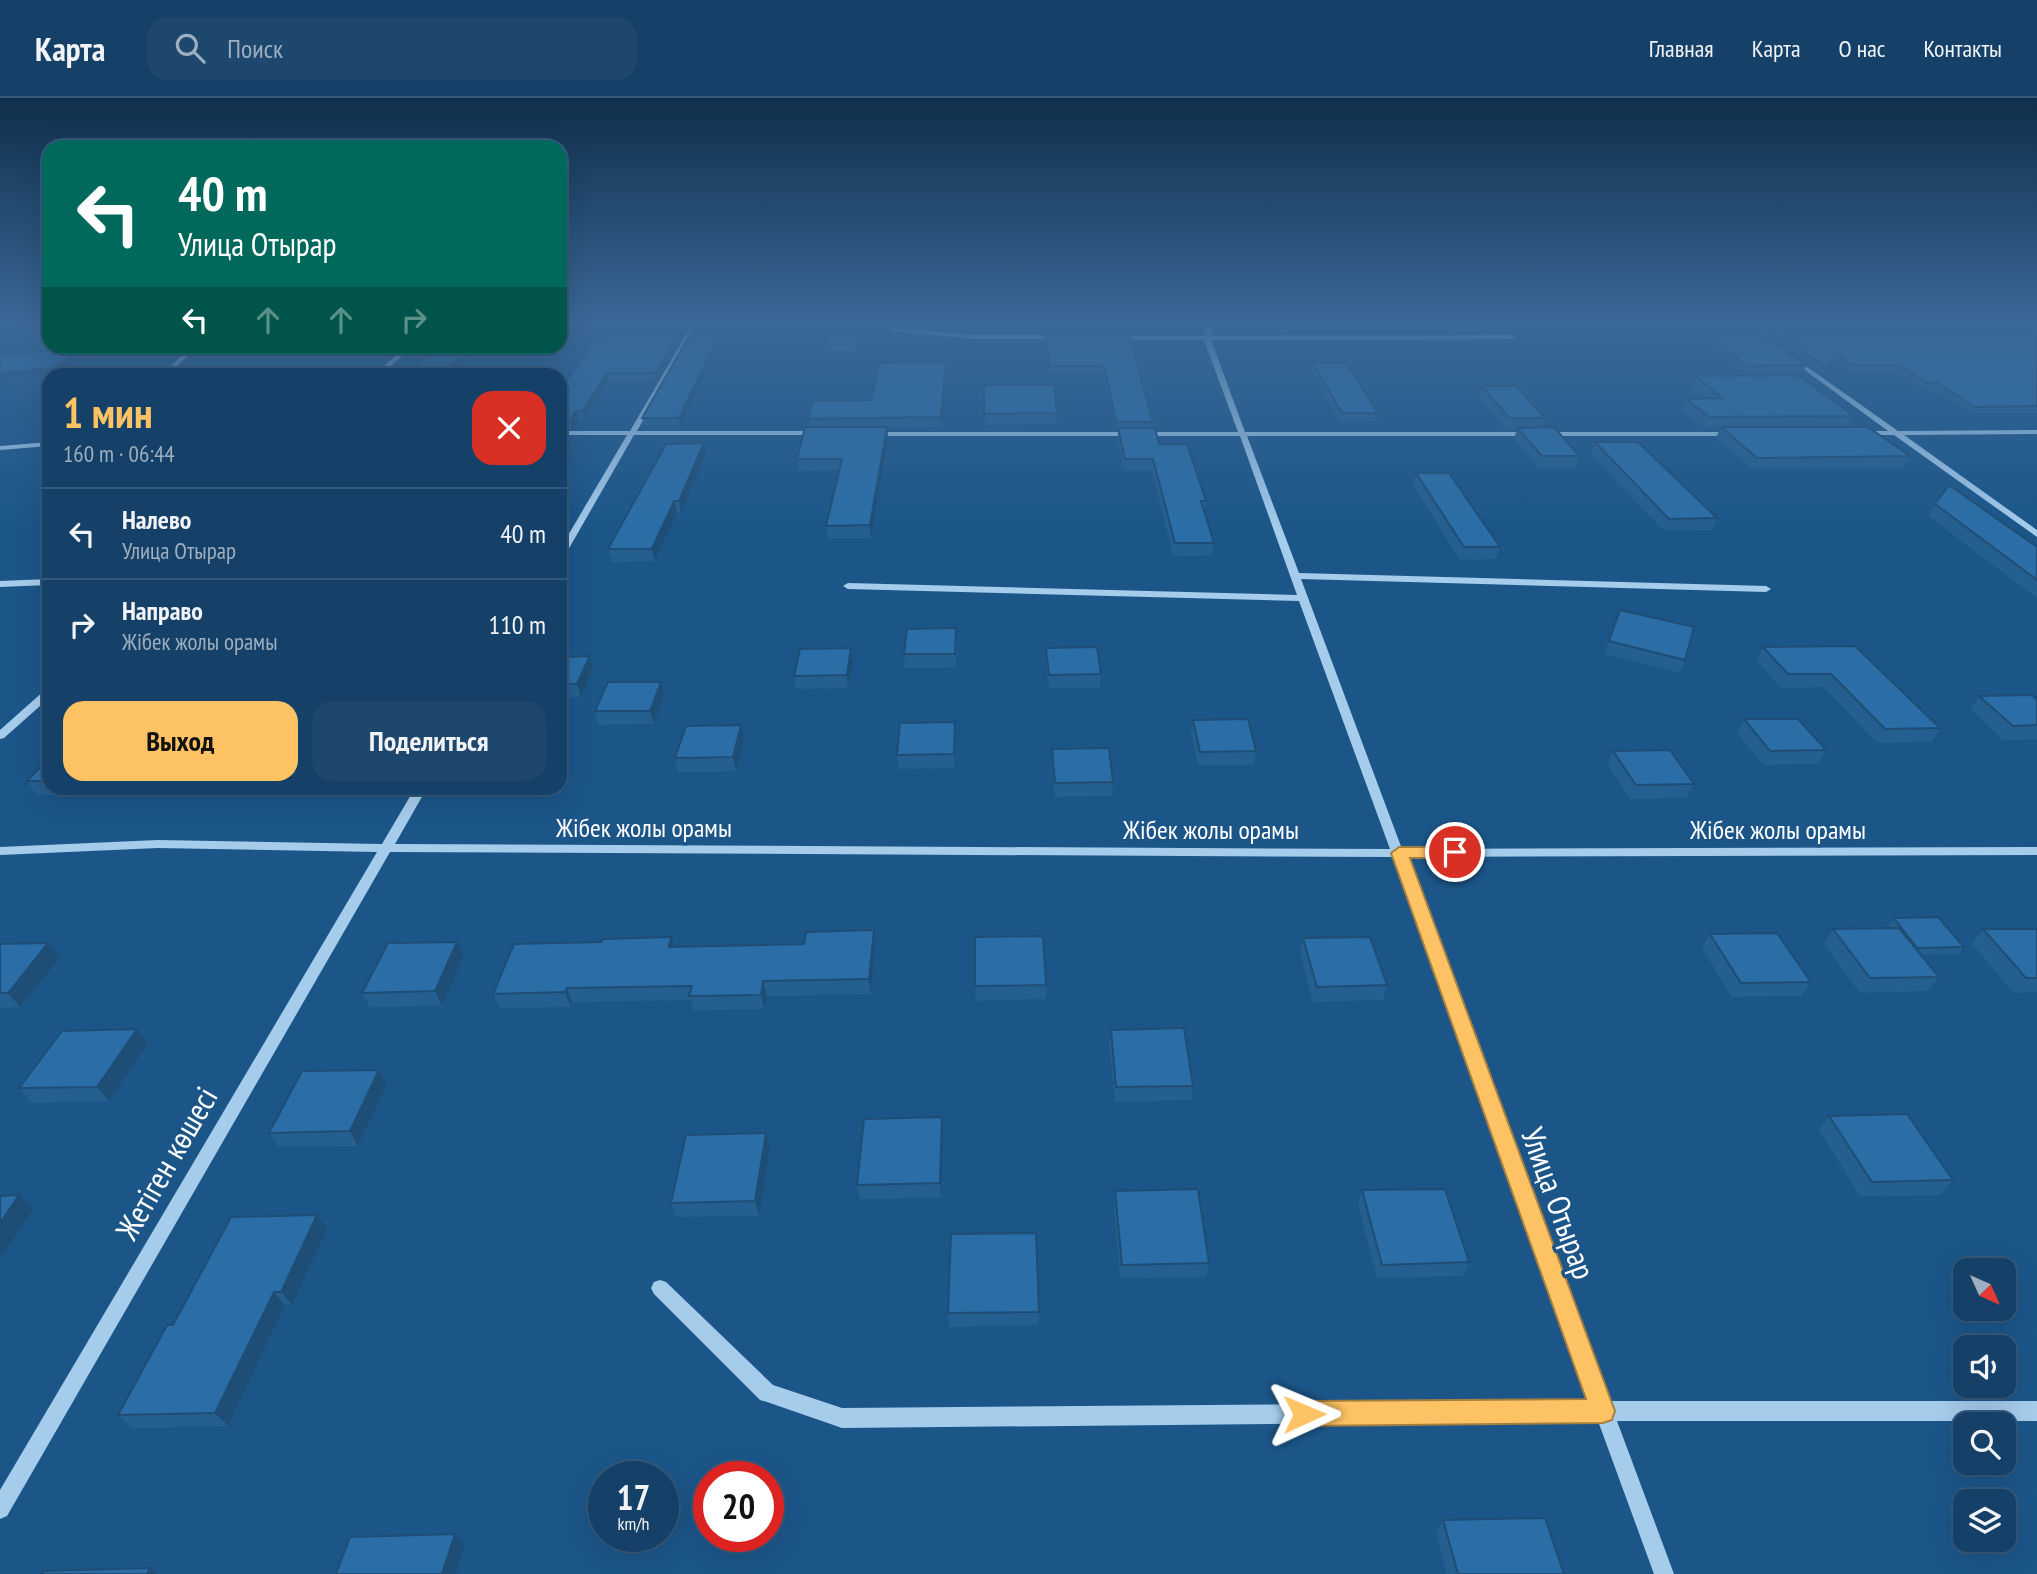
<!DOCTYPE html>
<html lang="ru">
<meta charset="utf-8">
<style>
:root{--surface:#154067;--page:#1e476d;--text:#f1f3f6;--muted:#9dafc0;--line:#34597b;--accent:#fdc263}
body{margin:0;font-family:"PT Sans Narrow",sans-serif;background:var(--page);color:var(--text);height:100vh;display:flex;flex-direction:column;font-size:26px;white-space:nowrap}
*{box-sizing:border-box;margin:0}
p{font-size:23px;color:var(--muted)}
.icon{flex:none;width:38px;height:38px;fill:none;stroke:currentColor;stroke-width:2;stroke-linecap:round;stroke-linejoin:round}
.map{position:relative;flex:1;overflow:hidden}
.sheet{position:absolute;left:42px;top:270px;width:525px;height:427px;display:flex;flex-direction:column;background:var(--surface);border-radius:21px;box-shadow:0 7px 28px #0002,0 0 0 2px var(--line)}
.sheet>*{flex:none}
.guide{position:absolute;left:42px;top:42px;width:525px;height:214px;border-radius:21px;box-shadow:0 7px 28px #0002,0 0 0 2px var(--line);background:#00695c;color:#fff;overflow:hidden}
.needle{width:46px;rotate:135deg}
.controls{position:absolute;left:1953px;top:1160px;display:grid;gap:14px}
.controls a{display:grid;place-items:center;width:63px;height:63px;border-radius:14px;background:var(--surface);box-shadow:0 7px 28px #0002,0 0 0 2px var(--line);font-size:35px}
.speed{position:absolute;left:588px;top:1363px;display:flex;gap:14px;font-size:35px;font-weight:700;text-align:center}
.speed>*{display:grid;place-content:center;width:91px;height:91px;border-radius:50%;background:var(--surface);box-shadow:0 7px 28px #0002,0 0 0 2px var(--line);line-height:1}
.speed small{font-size:18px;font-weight:400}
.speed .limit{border:10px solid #d22;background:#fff;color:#111}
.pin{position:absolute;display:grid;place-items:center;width:60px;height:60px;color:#fff;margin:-30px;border:4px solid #fff;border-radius:50%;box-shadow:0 2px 7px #0007}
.me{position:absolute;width:77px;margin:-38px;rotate:89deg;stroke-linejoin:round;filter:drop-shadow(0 0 5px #0008)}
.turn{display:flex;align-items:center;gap:24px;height:147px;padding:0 21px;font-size:32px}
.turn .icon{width:91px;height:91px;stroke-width:2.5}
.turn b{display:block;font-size:49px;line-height:60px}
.lanes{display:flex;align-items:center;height:66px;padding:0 21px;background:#0003;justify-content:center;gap:35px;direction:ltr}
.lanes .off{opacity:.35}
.round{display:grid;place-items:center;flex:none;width:74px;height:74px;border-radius:21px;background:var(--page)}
.overview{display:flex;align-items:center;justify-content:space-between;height:119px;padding:0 21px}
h1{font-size:42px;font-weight:700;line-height:52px;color:var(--accent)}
.primary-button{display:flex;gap:14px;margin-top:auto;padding:14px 21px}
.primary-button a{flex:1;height:80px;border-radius:21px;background:var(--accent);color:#111;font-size:28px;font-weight:700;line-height:80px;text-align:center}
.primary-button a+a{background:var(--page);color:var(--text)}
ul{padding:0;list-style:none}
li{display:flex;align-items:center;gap:21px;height:91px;padding:0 21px;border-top:2px solid var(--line)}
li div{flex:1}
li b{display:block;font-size:26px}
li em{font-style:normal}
header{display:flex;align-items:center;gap:42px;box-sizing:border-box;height:98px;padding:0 35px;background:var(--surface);border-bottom:2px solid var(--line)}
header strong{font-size:33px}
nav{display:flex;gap:38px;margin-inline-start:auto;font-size:24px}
.search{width:490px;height:63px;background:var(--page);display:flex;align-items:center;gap:18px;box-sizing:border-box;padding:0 24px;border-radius:21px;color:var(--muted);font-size:26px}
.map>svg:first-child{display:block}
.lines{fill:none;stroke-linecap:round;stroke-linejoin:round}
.minor{fill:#a6ccec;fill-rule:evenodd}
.wall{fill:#255f90}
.shaded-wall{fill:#1e4d75}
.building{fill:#2b6ea7;stroke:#1e4d75;stroke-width:2}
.route{fill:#fdc263;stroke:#a47e40;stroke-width:2}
.labels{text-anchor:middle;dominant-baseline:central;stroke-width:7;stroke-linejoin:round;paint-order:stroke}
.street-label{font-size:26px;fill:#fff;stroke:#1c5689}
.near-street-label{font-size:32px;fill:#fff;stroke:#1c5689}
</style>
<header>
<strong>Карта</strong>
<div class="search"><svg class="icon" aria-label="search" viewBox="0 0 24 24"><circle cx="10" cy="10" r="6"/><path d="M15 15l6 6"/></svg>Поиск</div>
<nav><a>Главная</a><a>Карта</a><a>О нас</a><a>Контакты</a></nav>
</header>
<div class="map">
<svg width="2037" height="1476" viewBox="0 0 2037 1476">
<rect width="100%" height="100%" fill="#1c5689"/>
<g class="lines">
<!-- minor -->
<g class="minor">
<path d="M694,223H700L637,333H819L823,335L819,337H634L564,459L560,462V451L627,337H560V333H630Z"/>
<path d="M1208,223H1214L1211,238L1513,237L1516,239L1513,241L1211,242L1245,334H1735V338H1247L1299,475L1766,488L1771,491L1766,494L1301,481L1402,751L2037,749V757L1405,759L1610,1303H2037V1323H1617L1674,1476H1654L1598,1323L842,1330L767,1304L760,1302L654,1196L651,1190L654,1184L660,1182L666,1184L773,1287L842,1310L1591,1304L1393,759L390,754L7,1418L0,1421V1392L377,754L158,750L0,757V749L158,742L382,746L415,690H427L395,746L1390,751L1299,503L848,491L843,488L848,485L1297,497L1240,338H872L868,336L872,334H1238L1204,242H1113L1110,240L1113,238H1204Z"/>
<path d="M893,230L974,237H1060L1063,239L1060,241H974L891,233Z"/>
<path d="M123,248H175L71,255L68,253L71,251Z"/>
<path d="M191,248H198L169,276H163Z"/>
<path d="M407,248H414L381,276H375Z"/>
<path d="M1793,259L1898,333L2037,332V336L1904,337L2037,432V439L1894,337H1859L1858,335L1862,333H1888L1791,262L1790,261Z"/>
<path d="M49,344V348L0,352V348Z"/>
<path d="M49,481V487L0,489V483Z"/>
<path d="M49,591V600L4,640L0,641V632L45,592Z"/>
</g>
</g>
<!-- wall -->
<g class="wall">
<path d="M0,223H49V248H69L0,252Z"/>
<path d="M691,223L656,282H608L584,321H578L572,330L560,331V292L596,246Z"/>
<path d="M698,223H735L724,245H719L680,327L644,328L642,320Z"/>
<path d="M938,223H970L969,234L938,231Z"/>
<path d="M1044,223H1124L1126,229V234H1045Z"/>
<path d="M1679,223H1744L1806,267L1803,274H1745Z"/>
<path d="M1749,223H2027L2037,227V315H1971L1934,292H1925L1895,273H1850L1833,262L1825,274H1821Z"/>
<path d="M2029,223H2037V227Z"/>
<path d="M863,229L855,259L823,260L822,254Z"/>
<path d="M1046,237H1129L1153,324L1152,330L1159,346L1206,403L1204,415L1214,445L1212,457L1173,458L1152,372L1124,373L1118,341V332H1116L1103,275H1049Z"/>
<path d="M1313,265L1378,315L1376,323L1340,324L1312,273Z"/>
<path d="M946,274L942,329L887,330L888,340L871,440H828L826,428L839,372L798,373L797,361L809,329L808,321L871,302Z"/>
<path d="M1695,278L1854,318L1849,329L1910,358L1904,370L1753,371L1716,340L1720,330H1705L1683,312L1687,301H1705L1691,289Z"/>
<path d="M984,287L1057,315V326L985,327Z"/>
<path d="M1482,288L1545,320L1542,329L1579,358L1576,370H1539L1514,341L1517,331H1506L1479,299Z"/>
<path d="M1595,344L1717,420L1712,432L1664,433L1591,356Z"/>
<path d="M706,357L681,415H677L655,463L611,464L608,451Z"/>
<path d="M1416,375L1500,449L1496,461L1460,462L1413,387Z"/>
<path d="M1935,406L2037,449V500L1928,418Z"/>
<path d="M1620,512L1685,562L1680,575L1604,556Z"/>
<path d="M957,543L956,569L905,570L904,556Z"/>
<path d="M1855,548L1940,630L1932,644L1877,645L1824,589L1781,590L1757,563L1763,549Z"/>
<path d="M851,550L853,563L848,590L796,591L794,578Z"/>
<path d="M1046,550L1101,576L1100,590H1049L1046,563Z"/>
<path d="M560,559L593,572L581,599H560Z"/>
<path d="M661,584L664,597L654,626L599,627L595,613Z"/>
<path d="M1979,598L2037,602V641L2003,642L1971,611Z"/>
<path d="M1744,621L1826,652L1818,666L1763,667L1737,635Z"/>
<path d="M1193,622L1256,653L1254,667H1198L1191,636Z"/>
<path d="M955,624L954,670L898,671L897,657Z"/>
<path d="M744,641L736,673L678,674L675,660Z"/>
<path d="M1052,651L1113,684L1112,698L1055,699L1052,665Z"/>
<path d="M1613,653L1694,686L1687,700L1630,701L1608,667Z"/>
<path d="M49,660V690H196L191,696L37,697L27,683Z"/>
<path d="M262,690H325L323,693L264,694Z"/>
<path d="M1894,820L1964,849L1958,856L1921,857L1939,879L1928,893L1860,895L1824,846L1833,831H1891L1889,827Z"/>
<path d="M1983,831H2037V894L2014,895L1972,846Z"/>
<path d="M1710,836L1811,884L1801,898L1732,899L1702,850Z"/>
<path d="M1303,840L1387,887L1383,902L1313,904L1300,854Z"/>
<path d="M457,844L464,858L442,908L370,909L362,895Z"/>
<path d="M48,845L60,860L20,909L0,910V846Z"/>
<path d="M875,847L871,896L767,898L764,911L693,912L691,902L572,904L571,909L500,910L493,896L674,849Z"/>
<path d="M1046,887V901L976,903L975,888Z"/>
<path d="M137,931L148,946L109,1003L32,1005L19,990Z"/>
<path d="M1111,932L1193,988L1191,1002L1115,1004L1109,946Z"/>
<path d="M379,972L387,986L358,1048L279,1049L269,1035Z"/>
<path d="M1829,1018L1953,1082L1940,1097L1860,1098L1819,1032Z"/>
<path d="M942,1019L943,1033L941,1100L860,1101L857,1087Z"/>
<path d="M770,1050L759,1118L676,1119L671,1105Z"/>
<path d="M1362,1092L1469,1164L1463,1178L1377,1180L1358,1106Z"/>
<path d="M1115,1093L1209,1165L1206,1179L1120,1180L1114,1107Z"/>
<path d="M327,1131L292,1207H285L228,1328L132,1330L118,1317L173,1227Z"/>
<path d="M1039,1214L1038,1227L949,1229L948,1215Z"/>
<path d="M1443,1422L1564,1476H1447L1436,1434Z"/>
</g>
<!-- shaded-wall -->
<g class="shaded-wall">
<path d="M686,223H691L656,282L655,275Z"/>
<path d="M730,223H735L724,245L723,238Z"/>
<path d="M862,224L863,229L855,259V254Z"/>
<path d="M718,238L719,245L680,327L679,320Z"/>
<path d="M471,248H474L476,254L454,276H444Z"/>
<path d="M85,251L87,256L55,276L0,280V275Z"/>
<path d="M946,264V274L942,329L941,319Z"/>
<path d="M607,275L608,282L584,321L582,313Z"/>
<path d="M576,313L578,321L572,330L570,323Z"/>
<path d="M887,329L888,340L871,440L870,427Z"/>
<path d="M564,332L566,340L560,349V338Z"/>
<path d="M704,345L706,357L681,415L679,403Z"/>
<path d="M674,403L677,415L655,463L652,451Z"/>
<path d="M851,550L853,563L848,590L847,577Z"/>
<path d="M590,558L593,572L581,599L577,586Z"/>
<path d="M661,584L664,597L654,626L650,613Z"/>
<path d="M741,627L744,641L736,673L733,659Z"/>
<path d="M187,690H196L191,696Z"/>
<path d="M874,832L875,847L871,896L869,881Z"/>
<path d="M671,839L675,854L669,849Z"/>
<path d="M457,844L464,858L442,908L435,893Z"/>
<path d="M48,845L60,860L20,909L8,895Z"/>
<path d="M763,883L767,898L764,911L761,897Z"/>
<path d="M567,890L572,904L571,909L565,894Z"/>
<path d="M137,931L148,946L109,1003L97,989Z"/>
<path d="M379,972L387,986L358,1048L350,1033Z"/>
<path d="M942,1019L943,1033L941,1100L940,1085Z"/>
<path d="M766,1035L770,1050L759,1118L755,1103Z"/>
<path d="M19,1097L33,1111L0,1160V1125Z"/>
<path d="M317,1117L327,1131L292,1207L281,1194Z"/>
<path d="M274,1194L285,1207L228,1328L215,1315Z"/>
<path d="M455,1436L464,1448L456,1476H442Z"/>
<path d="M150,1470L157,1476H147Z"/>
</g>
<!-- building -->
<g class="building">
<path d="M0,223H49V244L0,247Z"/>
<path d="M613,223H686L655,275H607L582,313H576L570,323H560V292L591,248L596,246Z"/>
<path d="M698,223H730L723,238H718L679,320H642Z"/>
<path d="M938,223H969V229L938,226Z"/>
<path d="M1044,223H1124L1126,229H1045Z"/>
<path d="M1689,223H1744L1806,267L1747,268Z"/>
<path d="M1760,223H2027L2037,227V308L1975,309L1937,285H1928L1898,267H1853L1836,256L1828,267H1823Z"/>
<path d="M832,224H862L855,254H822Z"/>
<path d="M1046,237H1129L1153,324H1116L1104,268H1049Z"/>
<path d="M436,248H471L444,276H408Z"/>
<path d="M85,251L53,270L0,275V256Z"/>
<path d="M946,264L941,319L808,321L813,303L871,302L879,265Z"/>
<path d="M1313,265H1346L1378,315H1342Z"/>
<path d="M1798,277L1854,318L1709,319L1687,301L1722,300L1695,278Z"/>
<path d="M984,287H1054L1057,315L984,316Z"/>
<path d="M1482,288H1516L1545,320H1509Z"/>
<path d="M805,329H887L870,427L826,428L842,361H797Z"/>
<path d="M1554,329L1579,358H1542L1517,330Z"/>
<path d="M1721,329H1868L1910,358L1757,360Z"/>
<path d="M1118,330H1155L1159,346H1187L1206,403H1201L1214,445H1175L1153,361H1125Z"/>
<path d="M1595,344H1638L1717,420L1669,421Z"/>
<path d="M704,345L679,403H674L652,451H608L666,346Z"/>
<path d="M1416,375H1449L1500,449H1464Z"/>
<path d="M1949,387L2037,449V482L1935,406Z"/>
<path d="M1620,512L1694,529L1685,562L1609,543Z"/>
<path d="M956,530L955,556H904L907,531Z"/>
<path d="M1855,548L1940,630L1885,631L1831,576H1788L1763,549Z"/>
<path d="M1097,549L1101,576L1049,577L1046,550Z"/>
<path d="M851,550L847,577L794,578L800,551Z"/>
<path d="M590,558L577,586H560V559Z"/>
<path d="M608,584H661L650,613H595Z"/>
<path d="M2032,597L2037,602V627L2013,628L1979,598Z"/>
<path d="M1248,621L1256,653L1200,654L1193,622Z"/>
<path d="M1744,621H1798L1826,652L1770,653Z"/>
<path d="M955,624L954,656L897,657L900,625Z"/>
<path d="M741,627L733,659L675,660L686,628Z"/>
<path d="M1109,650L1113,684L1055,685L1052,651Z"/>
<path d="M1670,652L1694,686L1636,687L1613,653Z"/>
<path d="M49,660V683H27Z"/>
<path d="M1938,819L1964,849L1917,850L1894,820Z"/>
<path d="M1899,830L1939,879L1870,880L1833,831Z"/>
<path d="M1983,831H2037V880H2026Z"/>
<path d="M874,832L869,881L763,883L761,897L689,898L692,888L567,890L565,894L493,896L514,846L601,844L603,841L671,839L669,849L804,846L806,834Z"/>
<path d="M1777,835L1811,884L1741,885L1710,836Z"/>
<path d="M1043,838L1046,887L975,888V839Z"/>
<path d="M1370,839L1387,887L1317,889L1303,840Z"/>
<path d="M457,844L435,893L362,895L388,845Z"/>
<path d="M48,845L8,895H0V846Z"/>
<path d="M1184,930L1193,988L1116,989L1111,932Z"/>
<path d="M137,931L97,989L19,990L62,933Z"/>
<path d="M379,972L350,1033L269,1035L302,973Z"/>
<path d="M1907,1016L1953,1082L1872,1084L1829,1018Z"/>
<path d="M942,1019L940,1085L857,1087L864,1021Z"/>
<path d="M766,1035L755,1103L671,1105L686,1037Z"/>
<path d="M1198,1091L1209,1165L1122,1167L1115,1093Z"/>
<path d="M1445,1091L1469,1164L1382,1167L1362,1092Z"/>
<path d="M19,1097L0,1125V1098Z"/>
<path d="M317,1117L281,1194H274L215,1315L118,1317L167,1227H173L231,1119Z"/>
<path d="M1036,1135L1039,1214L948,1215L951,1136Z"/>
<path d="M1545,1420L1564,1476H1458L1443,1422Z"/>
<path d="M455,1436L442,1476H336L350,1439Z"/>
<path d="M150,1470L147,1476H41L43,1473Z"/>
</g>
<!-- sky -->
<linearGradient id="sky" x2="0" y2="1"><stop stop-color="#0f2f4b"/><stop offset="0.52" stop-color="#3a6897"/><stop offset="1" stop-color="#3a6897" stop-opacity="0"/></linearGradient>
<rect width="2037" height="430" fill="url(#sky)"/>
<!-- route -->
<path class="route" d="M1399,749H1455L1463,754L1455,760H1410L1615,1313L1612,1322L1603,1325L1304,1328L1295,1325L1292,1316L1295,1307L1304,1303L1586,1301L1391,755Z"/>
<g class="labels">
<!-- street labels -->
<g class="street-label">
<text x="644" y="729">Жібек жолы орамы</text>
<text x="1211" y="731">Жібек жолы орамы</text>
<text x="1778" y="731">Жібек жолы орамы</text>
</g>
<!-- near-street labels -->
<g class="near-street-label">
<text transform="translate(166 1065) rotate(-60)">Жетіген көшесі</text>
<text transform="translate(1559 1105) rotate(70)">Улица Отырар</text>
</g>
</g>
</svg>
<div class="controls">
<a><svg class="needle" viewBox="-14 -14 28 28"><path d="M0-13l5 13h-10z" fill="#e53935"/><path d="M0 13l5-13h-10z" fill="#9dafc0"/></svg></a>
<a><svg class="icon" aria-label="sound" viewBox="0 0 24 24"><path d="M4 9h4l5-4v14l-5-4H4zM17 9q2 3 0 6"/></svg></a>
<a><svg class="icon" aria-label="search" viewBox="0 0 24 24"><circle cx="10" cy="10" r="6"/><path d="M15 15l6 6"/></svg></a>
<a><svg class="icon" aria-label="layers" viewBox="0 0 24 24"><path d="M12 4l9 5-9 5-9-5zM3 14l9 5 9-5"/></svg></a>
</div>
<div class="speed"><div>17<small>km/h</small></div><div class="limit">20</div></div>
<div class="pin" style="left:1455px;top:754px;background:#d93025"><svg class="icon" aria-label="arrive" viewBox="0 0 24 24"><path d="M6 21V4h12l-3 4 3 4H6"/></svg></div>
<svg class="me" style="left:1304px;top:1316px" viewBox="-20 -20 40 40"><path d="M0-17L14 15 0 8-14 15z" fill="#fdc263" stroke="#fff" stroke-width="4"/></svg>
<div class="guide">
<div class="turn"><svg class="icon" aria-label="left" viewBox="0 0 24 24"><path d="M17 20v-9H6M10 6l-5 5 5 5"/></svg><div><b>40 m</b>Улица Отырар</div></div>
<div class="lanes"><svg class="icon" aria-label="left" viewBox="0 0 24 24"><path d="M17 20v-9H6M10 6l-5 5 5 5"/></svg><svg class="icon off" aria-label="ahead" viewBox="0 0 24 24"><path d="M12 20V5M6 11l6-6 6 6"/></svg><svg class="icon off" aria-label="ahead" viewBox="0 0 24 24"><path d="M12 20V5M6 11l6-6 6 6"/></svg><svg class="icon off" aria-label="right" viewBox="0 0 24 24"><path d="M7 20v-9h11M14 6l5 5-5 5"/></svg></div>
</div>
<section class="sheet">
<div class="overview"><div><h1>1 мин</h1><p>160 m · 06:44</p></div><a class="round" style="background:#d93025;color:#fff"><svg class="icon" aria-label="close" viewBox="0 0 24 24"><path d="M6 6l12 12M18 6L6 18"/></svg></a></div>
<ul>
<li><svg class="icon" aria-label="left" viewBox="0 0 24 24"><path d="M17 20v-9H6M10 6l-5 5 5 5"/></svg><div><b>Налево</b><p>Улица Отырар</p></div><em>40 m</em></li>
<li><svg class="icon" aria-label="right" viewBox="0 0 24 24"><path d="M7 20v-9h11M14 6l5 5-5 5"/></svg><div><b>Направо</b><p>Жібек жолы орамы</p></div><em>110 m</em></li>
</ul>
<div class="primary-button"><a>Выход</a><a>Поделиться</a></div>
</section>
</div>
